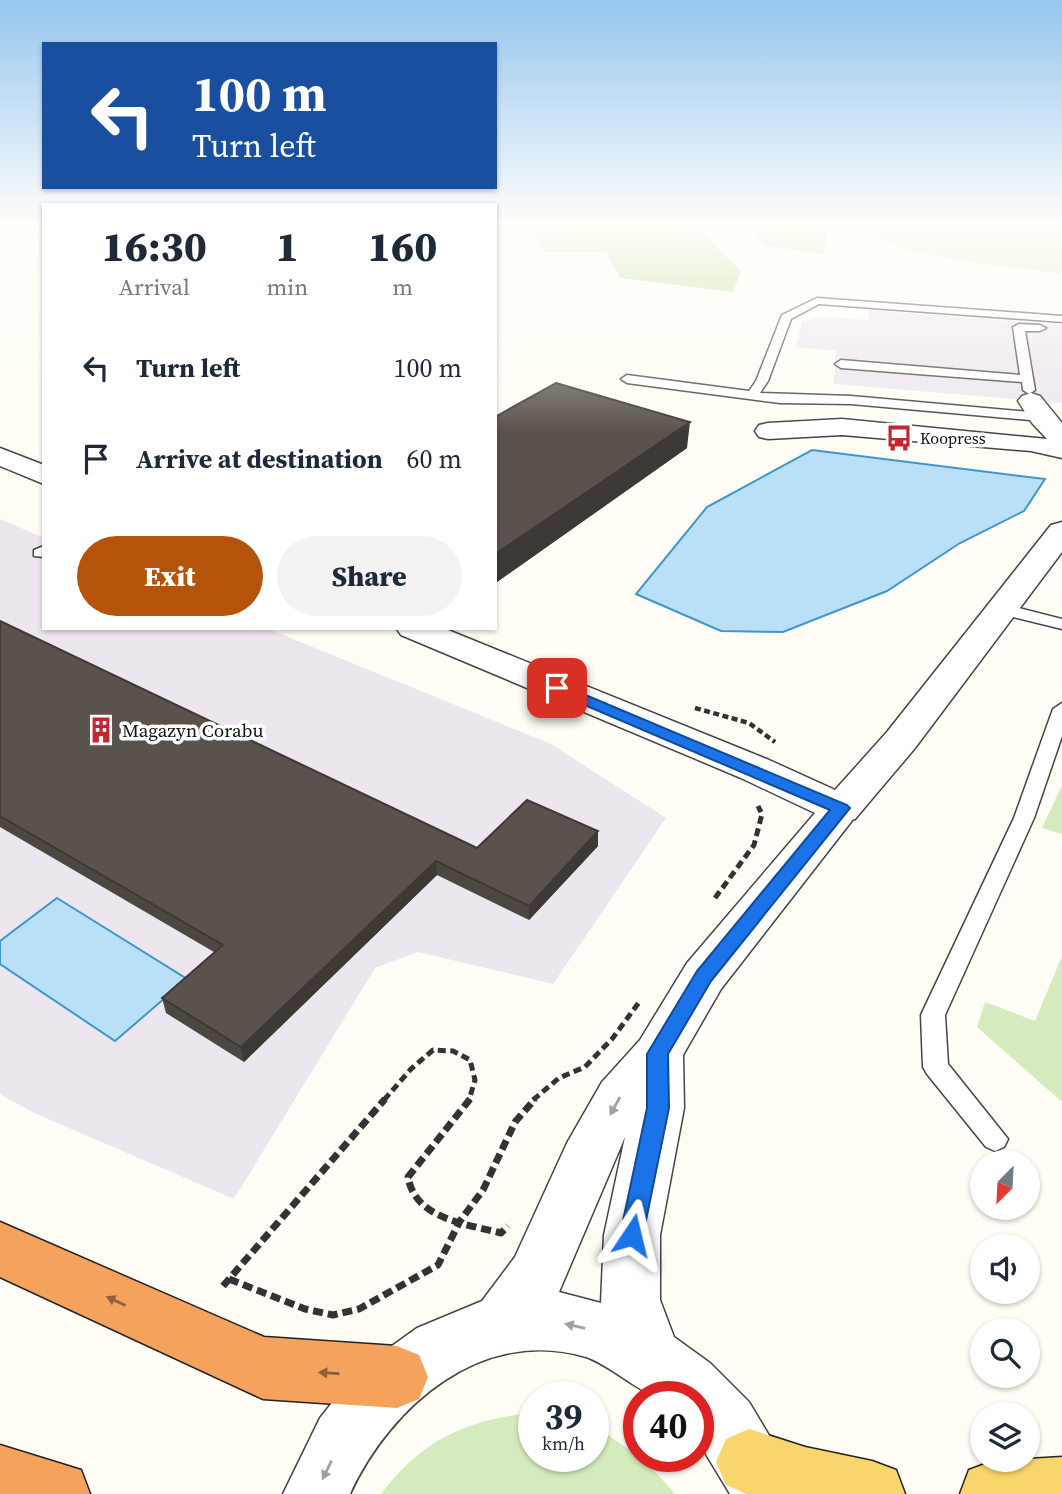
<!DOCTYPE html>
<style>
:root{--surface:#fff;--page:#f2f2f3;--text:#1f2937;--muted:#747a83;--accent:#b45309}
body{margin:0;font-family:"Source Serif 4",serif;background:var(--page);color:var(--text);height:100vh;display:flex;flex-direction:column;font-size:26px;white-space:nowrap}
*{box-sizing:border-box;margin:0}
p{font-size:23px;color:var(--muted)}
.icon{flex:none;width:38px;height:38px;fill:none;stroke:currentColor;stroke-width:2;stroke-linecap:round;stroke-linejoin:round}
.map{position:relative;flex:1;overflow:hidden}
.details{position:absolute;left:42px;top:203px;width:455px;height:427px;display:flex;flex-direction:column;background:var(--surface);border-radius:0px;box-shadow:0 2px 5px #0004}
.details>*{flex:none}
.hud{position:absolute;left:42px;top:42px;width:455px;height:147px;border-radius:0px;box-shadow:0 2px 5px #0004;background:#1a4fa0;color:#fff;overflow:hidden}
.needle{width:46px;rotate:204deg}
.tools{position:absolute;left:970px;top:1150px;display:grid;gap:14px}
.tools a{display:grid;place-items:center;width:70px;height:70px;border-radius:50%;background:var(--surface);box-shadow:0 2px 5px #0004;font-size:35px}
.speed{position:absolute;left:518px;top:1381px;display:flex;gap:14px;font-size:35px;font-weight:700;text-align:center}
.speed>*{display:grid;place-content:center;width:91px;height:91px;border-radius:50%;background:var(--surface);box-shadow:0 2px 5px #0004;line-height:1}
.speed small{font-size:18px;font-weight:400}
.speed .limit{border:10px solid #d22;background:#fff;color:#111}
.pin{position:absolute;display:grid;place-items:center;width:60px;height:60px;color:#fff;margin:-30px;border-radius:14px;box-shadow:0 4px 10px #0006}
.me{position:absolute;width:77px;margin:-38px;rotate:10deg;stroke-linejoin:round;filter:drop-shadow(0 0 5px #0008)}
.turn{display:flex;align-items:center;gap:24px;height:147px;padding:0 35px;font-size:32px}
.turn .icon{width:91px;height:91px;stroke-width:2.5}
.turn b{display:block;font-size:49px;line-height:60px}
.eta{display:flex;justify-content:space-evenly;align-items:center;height:119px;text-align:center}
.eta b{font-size:42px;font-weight:800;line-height:49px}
.button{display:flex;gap:14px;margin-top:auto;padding:14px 35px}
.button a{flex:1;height:80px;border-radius:42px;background:var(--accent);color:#fff;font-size:28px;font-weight:800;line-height:80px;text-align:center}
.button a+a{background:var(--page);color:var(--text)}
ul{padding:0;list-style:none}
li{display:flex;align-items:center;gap:21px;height:91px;padding:0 35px}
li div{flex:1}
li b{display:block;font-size:26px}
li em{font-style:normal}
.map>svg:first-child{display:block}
.industrial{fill:#eee6ef}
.green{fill:#d5ebbd}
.forest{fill:#b9dc9c}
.water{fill:#b9e0f7;stroke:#3f96cf;stroke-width:2}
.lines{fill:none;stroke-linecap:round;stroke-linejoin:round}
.service-casing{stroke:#444;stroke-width:3}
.minor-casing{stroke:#444;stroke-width:3}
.tertiary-casing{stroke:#444;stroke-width:3}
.primary-casing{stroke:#222;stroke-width:3}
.motorway-casing{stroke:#222;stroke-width:3}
.path-far2{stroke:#333;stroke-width:4.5;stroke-dasharray:6 3.5;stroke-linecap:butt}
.path-far1{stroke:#333;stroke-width:5;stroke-dasharray:8 4.5;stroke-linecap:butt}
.path{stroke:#333;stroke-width:7;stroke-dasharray:10 5;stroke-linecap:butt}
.service{fill:#fff;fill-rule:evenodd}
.minor{fill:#fff;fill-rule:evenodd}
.tertiary{fill:#fff;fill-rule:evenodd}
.primary{fill:#f9d66b;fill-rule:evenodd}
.motorway{fill:#f5a25d;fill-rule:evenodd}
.wall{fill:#4d4742}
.shaded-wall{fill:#3f3936}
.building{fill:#5a524d;stroke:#3f3936;stroke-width:2}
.oneway{fill:#a0a0a0}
.oneway2{fill:#8e613b}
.route{fill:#1a73e8;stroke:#114b97;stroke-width:2}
.labels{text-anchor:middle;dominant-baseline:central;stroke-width:7;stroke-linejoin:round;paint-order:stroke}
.far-poi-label{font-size:16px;fill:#111;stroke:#fff;text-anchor:start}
.poi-label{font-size:19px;fill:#111;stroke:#fff;text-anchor:start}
</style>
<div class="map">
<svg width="1062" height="1494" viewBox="0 0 1062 1494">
<rect width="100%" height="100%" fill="#fffdf5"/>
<!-- industrial -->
<g class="industrial">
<path d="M869,310L1062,325V403L834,384L836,351L796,347L802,322L821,317L868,320Z"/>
<path d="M0,519L44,538V628H266L551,744L666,818L553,984L418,952L375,968L234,1199L34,1113L0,1094Z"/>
</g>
<!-- green -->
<g class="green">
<path d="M852,224H1062V274C1013,266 884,257 852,224Z"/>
<path d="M1062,785V834L1042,828Z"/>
<path d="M1062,956V1102L977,1027L985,1002L1035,1021Z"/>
<path d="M521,1414H534V1456H593V1427C627,1445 651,1465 675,1494H381C419,1444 459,1423 521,1414Z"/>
</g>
<!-- forest -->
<g class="forest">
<path d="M529,224H694L741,271L733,292L621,278L606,252H544Z"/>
<path d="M743,224H828L824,254L766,246Z"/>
</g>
<!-- water -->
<g class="water">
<path d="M812,450L1045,479L1024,511L960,543L887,591L783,632L721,631L636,594L707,507Z"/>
<path d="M57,898L187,979L115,1041L0,964V941Z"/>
</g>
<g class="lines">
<!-- service casing -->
<g class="service-casing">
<g id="service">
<path d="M817,298L1062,316V322L819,304L791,319L768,381L760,393L851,396L1041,413L1048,417L1041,421L851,404L780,403L627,383L621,379L627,375L749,391L756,381L782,315Z"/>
<path d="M1019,324L1040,325L1046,328L1040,331H1025L1035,390L1029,394L1023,390L1022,382L841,368L835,364L841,360L1020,375L1013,327Z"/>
<path d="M44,546V557L34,556V550Z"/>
<path d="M1003,604L1062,619V629L997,613L995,609Z"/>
<path d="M1062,703V736L1034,818L945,1015L948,1064L1008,1139L1004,1147L995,1151L986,1147L927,1074L923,1067L921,1015L1014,818L1053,709Z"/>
</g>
</g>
<!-- minor casing -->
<g class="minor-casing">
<g id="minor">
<path d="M1031,393L1040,396L1062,423V458L1031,451L842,435L768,439L759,437L755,431L759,425L768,423L842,419L1047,439L1032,423L1018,401L1022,396Z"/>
<path d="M1062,522V552L915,748L855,819L841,823L827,819L821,809L827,799L887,732L1051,525Z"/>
</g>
</g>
<!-- tertiary casing -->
<g class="tertiary-casing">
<g id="tertiary">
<path d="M0,448L44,465V484L0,466Z"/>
<path d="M396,628H443L769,760L855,799L861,809L721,989L683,1055L684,1108L660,1235V1300L674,1337L710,1363L749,1402L785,1462L799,1494H730L698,1441V1396C685,1396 669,1399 656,1396C642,1394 608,1364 586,1357C483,1326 391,1405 350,1494H283L320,1418L357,1371L417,1328L482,1301L515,1257L567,1143L602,1082L640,1040L687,963L815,813L741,778L401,635ZM625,1137L604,1235L601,1303L559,1292Z"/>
</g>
</g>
<!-- primary casing -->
<g class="primary-casing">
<g id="primary">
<path d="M749,1429L805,1447L872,1461L896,1470L905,1494H747L726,1485L716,1462L726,1439Z"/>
<path d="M1062,1457V1494H960L969,1470L993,1461Z"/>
</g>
</g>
<!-- motorway casing -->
<g class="motorway-casing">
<g id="motorway">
<path d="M0,1222L264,1337L397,1346L419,1355L428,1377L419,1399L397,1408L263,1399L0,1277Z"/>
<path d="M0,1445L81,1470L90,1494H0Z"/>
</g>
</g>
<!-- path-far2 -->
<path class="path-far2" d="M695,708L749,723L775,742"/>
<!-- path-far1 -->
<g class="path-far1">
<path d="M715,898L754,845L762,814L758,806"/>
<path d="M384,1100L411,1069L433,1050L453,1051L470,1060L475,1080L469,1100"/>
<path d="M533,1100L559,1078L585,1067L612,1039L640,1001"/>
</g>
<!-- path -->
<g class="path">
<path d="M470,1099L408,1177C415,1219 466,1224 501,1233L508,1226"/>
<path d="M229,1279L305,1309L333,1315L359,1309L438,1265L460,1221L483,1190L515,1122L535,1099"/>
<path d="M223,1286L385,1099"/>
</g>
<!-- service -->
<use href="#service" class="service"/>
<!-- minor -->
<use href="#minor" class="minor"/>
<!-- tertiary -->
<use href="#tertiary" class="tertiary"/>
<!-- primary -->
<use href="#primary" class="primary"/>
<!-- motorway -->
<use href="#motorway" class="motorway"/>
</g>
<!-- wall -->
<g class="wall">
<path d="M495,417L687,448L497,582L495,581Z"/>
<path d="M0,621L477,848L598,831V846L529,920L437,875L244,1062L166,1013L162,998L214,952L0,827Z"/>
</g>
<!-- shaded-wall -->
<g class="shaded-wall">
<path d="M690,422L687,448L497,582V553Z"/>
<path d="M598,831V846L529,920V906Z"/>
<path d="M436,861L437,875L244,1062L241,1047Z"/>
</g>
<!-- building -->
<g class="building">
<path d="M556,383L690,422L497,553L495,552V417Z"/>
<path d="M0,621L477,848L527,800L598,831L529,906L436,861L241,1047L162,998L223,945L0,816Z"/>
</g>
<!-- one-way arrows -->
<defs><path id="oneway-solid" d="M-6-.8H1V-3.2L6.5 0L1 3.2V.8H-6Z" transform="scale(1.75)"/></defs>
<g class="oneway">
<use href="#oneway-solid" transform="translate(615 1106) rotate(119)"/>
<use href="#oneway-solid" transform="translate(575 1326) rotate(-167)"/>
<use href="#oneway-solid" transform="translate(327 1470) rotate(116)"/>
</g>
<g class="oneway2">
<use href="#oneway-solid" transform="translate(116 1301) rotate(-155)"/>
<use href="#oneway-solid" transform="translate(329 1373) rotate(-176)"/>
</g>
<!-- sky -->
<linearGradient id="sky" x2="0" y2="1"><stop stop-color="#95c6ee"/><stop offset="0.52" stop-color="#fffefa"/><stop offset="1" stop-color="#fffefa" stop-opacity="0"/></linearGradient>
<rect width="1062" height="433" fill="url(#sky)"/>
<!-- route -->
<path class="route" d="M557,683L847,805L850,808L711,981L668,1054L669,1108L643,1235L640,1242L632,1246L623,1242L620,1235L647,1108V1054L697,971L830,810L552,691V685Z"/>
<!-- icons -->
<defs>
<g id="bus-bare" transform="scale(2.1)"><path d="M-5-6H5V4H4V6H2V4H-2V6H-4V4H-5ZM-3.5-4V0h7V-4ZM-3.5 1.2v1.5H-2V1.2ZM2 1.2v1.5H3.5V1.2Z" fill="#c4262e" stroke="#fff" stroke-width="2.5" paint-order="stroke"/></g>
<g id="building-bare" transform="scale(2.1)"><path d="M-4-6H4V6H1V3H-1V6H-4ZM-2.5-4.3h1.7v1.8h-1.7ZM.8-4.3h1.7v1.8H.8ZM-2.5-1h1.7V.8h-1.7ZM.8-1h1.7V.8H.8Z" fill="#c4262e" stroke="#fff" stroke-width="2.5" paint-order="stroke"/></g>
</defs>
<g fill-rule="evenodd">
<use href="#bus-bare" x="899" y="438"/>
<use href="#building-bare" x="101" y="730"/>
</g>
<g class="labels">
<!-- far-poi labels -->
<g class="far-poi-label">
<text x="920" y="438">Koopress</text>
</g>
<!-- poi labels -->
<g class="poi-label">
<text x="122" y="730">Magazyn Corabu</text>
</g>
</g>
</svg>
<div class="tools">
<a><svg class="needle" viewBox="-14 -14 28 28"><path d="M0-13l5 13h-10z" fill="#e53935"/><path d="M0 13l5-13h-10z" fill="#747a83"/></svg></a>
<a><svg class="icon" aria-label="sound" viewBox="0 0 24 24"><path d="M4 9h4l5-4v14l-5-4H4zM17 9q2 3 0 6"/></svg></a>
<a><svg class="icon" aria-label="search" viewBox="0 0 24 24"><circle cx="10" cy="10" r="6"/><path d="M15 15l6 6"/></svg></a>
<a><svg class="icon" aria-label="layers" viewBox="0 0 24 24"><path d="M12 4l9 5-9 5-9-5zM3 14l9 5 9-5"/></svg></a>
</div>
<div class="speed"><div>39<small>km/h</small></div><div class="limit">40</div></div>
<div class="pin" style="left:557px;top:688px;background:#d93025"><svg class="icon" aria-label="arrive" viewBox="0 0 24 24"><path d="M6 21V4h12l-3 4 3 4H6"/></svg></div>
<svg class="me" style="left:632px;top:1235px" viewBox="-20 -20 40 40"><path d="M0-17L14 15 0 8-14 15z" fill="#1a73e8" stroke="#fff" stroke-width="4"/></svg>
<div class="hud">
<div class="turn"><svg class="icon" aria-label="left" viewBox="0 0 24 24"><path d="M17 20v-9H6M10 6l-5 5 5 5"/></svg><div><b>100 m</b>Turn left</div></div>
</div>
<section class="details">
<div class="eta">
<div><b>16:30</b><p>Arrival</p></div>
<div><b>1</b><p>min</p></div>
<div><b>160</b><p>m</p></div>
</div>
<ul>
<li><svg class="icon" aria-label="left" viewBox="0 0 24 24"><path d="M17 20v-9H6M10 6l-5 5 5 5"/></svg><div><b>Turn left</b></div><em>100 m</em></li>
<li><svg class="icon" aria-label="arrive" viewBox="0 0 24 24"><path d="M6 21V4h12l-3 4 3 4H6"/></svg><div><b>Arrive at destination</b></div><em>60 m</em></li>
</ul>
<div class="button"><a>Exit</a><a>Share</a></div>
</section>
</div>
